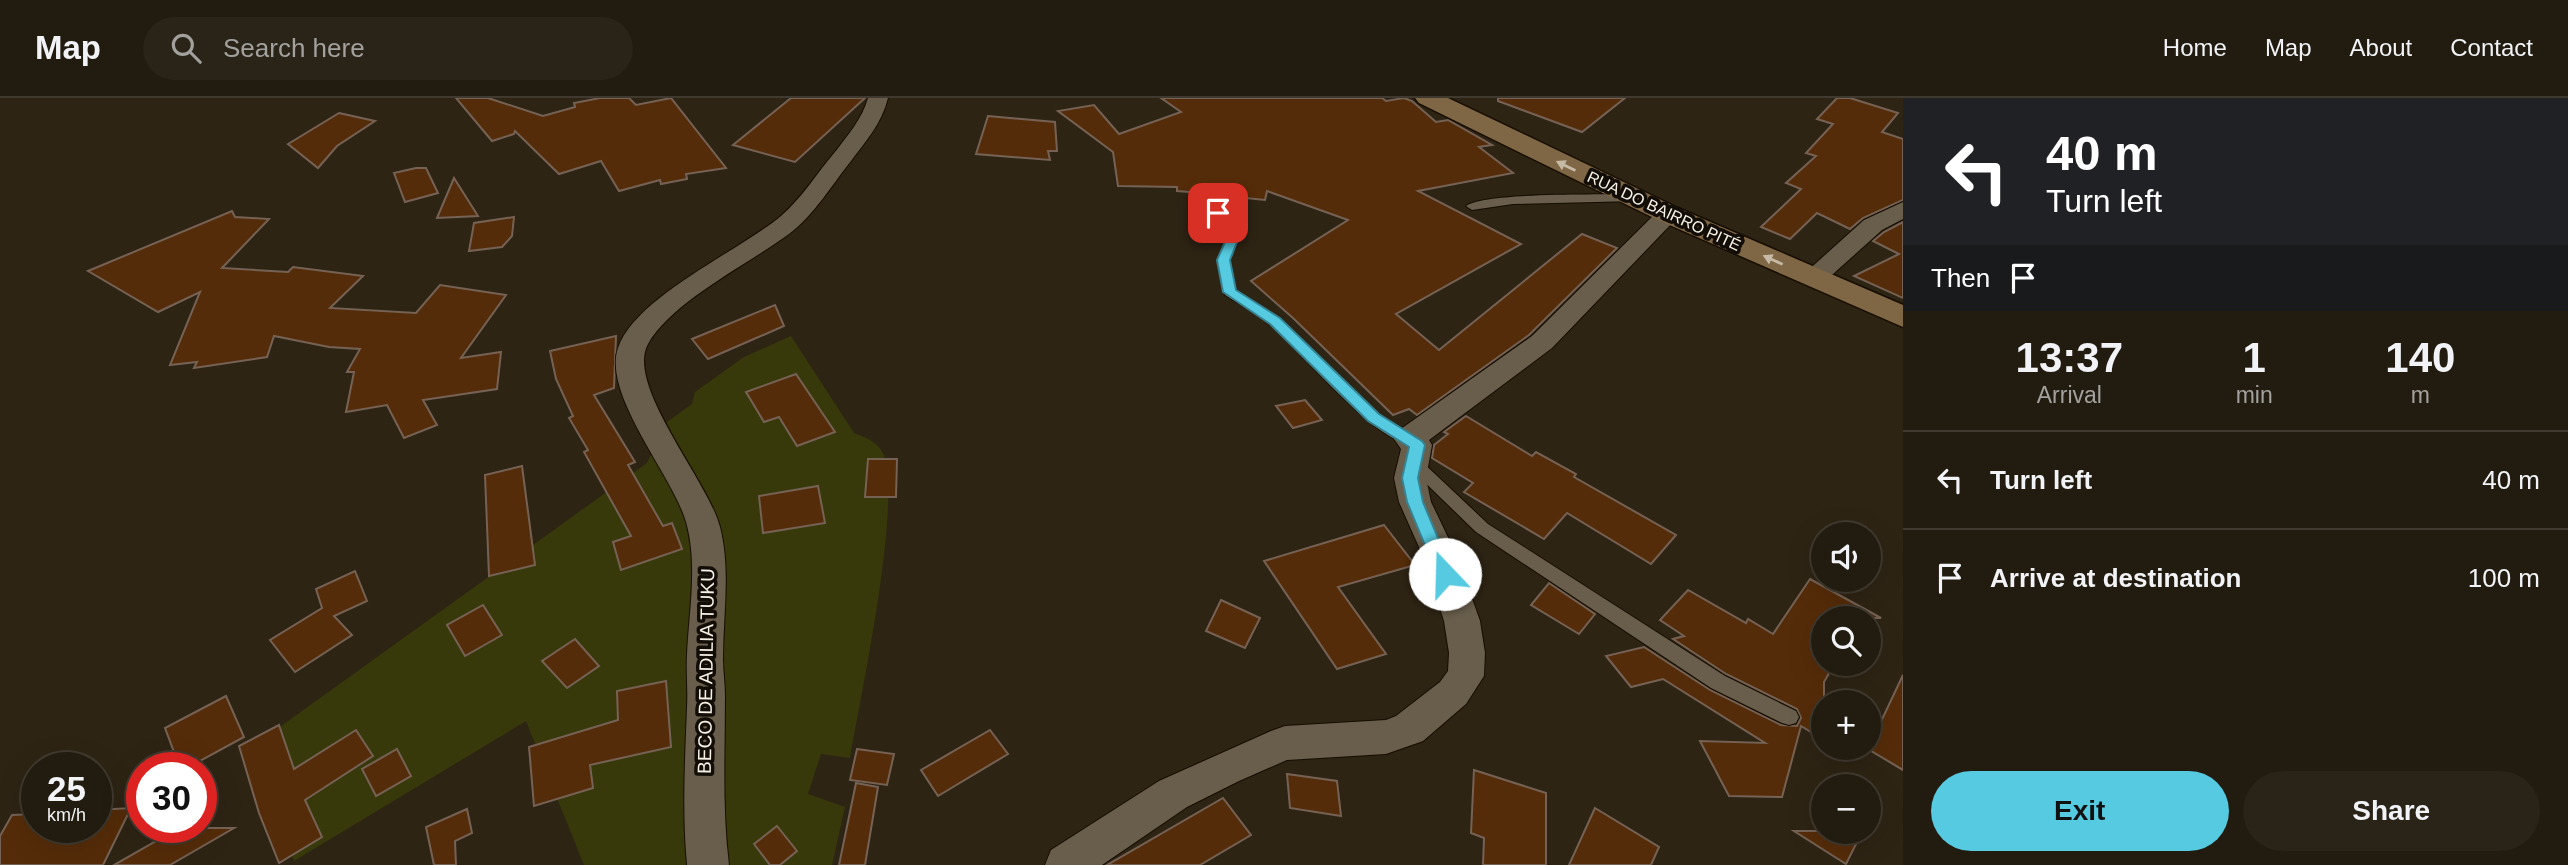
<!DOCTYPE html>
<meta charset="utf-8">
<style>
:root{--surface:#221b0f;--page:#2a2418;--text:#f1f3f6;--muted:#a2a19e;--line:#3f392f;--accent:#55cae0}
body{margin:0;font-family:Arial,sans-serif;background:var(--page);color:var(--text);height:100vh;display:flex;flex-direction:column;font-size:26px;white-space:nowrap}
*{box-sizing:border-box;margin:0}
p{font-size:23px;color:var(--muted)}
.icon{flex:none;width:38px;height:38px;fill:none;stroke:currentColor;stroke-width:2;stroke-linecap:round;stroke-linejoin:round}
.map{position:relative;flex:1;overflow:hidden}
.side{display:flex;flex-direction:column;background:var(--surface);width:665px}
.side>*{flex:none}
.guide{background:#202124;color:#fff;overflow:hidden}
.controls{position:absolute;left:1811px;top:424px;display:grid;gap:14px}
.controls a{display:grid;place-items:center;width:70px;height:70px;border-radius:50%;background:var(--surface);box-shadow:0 7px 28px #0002,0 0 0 2px var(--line);font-size:35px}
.speed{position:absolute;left:21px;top:654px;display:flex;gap:14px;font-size:35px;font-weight:700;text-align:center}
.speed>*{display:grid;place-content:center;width:91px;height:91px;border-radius:50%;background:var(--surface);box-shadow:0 7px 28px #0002,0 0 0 2px var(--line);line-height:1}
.speed small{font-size:18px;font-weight:400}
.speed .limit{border:10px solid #d22;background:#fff;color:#111}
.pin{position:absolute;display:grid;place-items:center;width:60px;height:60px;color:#fff;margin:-30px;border-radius:14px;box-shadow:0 4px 10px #0006}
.me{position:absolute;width:77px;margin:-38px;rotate:339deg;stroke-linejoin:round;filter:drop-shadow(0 0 5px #0008)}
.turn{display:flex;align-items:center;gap:24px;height:147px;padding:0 28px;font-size:32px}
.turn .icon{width:91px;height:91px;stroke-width:2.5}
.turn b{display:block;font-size:49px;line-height:60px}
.then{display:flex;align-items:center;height:66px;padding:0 28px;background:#0003;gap:14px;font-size:26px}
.eta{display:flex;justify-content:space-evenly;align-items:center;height:119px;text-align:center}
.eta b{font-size:42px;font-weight:700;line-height:49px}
.action{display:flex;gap:14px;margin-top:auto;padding:14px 28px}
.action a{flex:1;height:80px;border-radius:42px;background:var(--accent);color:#111;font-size:28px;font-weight:700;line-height:80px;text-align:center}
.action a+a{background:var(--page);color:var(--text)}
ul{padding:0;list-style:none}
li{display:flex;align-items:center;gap:21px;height:98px;padding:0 28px;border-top:2px solid var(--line)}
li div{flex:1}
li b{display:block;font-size:26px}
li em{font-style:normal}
header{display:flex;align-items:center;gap:42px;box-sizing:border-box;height:98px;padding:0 35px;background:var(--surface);border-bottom:2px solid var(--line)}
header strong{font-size:33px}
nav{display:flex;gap:38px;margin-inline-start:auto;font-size:24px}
.search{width:490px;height:63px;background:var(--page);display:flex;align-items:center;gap:18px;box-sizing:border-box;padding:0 24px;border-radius:38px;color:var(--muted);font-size:26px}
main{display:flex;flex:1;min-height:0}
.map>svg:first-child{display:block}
.green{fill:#38390b}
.building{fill:#552c09;stroke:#756255;stroke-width:2}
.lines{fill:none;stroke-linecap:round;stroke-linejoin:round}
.lane-casing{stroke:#160d01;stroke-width:2}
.street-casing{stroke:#160d01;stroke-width:2}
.secondary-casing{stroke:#160d01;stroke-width:3}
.lane{fill:#695e4c;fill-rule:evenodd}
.street{fill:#695e4c;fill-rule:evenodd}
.secondary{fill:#7f6745;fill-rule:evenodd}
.oneway{fill:#c6b9a5}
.route{fill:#55cae0;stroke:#378392;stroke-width:2}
.labels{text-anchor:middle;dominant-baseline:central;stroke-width:7;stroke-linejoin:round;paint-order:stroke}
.far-street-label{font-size:16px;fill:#f6f0e5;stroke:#120e07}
.street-label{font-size:19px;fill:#f6f0e5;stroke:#120e07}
</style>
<header>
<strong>Map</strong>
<div class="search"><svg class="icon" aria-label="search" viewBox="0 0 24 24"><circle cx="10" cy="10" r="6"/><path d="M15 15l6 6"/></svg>Search here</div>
<nav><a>Home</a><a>Map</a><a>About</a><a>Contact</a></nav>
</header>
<main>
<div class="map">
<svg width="1903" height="767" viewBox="0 0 1903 767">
<rect width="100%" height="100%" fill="#2e2414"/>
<!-- green -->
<path class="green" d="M791,238L854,335C864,339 874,342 881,352C906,389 859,607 850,660L821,656L808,696L845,709L832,767H584L526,623L294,763L252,649L647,365L667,324L692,306L695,294L744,259Z"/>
<!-- building -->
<g class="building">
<path d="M456,0H488L543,18L575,9L574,5L600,0H629L636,7L671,0L726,70L686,76L687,81L661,86L660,82L619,93L601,63L559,76L515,33L514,36L492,43Z"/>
<path d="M791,0H865L795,64L733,47Z"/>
<path d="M1161,0H1382L1386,3L1404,0L1412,3L1436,24L1448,22L1492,47L1479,49L1513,75L1418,93L1521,146L1396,216L1439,252L1582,136L1617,150L1529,237L1417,317L1409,311L1393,317L1293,220L1251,183L1348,122L1267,93L1265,102L1206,96L1196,92L1190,94L1177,93V89L1118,88L1113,54L1058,13L1094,7L1119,36L1181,14Z"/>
<path d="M1498,0H1625L1582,34L1498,3Z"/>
<path d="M1837,0H1850L1898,15L1882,34L1903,41V102L1863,120L1850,131L1817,115L1790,141L1761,129L1801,91L1786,85L1816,58L1806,55L1833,26L1817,21Z"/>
<path d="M339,15L375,23L337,48L318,70L288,46Z"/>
<path d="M988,18L1055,24L1057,53H1048L1050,62L976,56Z"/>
<path d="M416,70H426L438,95L405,104L394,75Z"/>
<path d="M454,80L478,118L437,120Z"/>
<path d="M232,113L235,119L269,121L222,170L288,174L293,169L363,178L330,210L416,215L440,187L506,197L461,260L501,254L497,291L423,302L437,327L404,340L387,307L346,314L354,274H347L360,251L329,249L274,238L267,259L194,270L197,264L170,267L200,194L158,214L88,173Z"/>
<path d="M514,119L512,138L502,149L469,153L474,125Z"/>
<path d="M1903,124V200L1854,178L1899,156L1873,143L1884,134Z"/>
<path d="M775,207L784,228L708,261L692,241Z"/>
<path d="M616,238L614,290L594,297L635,364L628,367L663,428L672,425L682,451L621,472L613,444L631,438L584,354L588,352L569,320L573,318L556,281L550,253Z"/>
<path d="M796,276L835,334L797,348L779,319L764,324L746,294Z"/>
<path d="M1305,302L1322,322L1293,330L1276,308Z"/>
<path d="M1466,318L1532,358L1536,354L1576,376L1574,379L1676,437L1651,466L1567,415L1544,441L1464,394L1473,385L1432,360L1434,347L1448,336L1444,334Z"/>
<path d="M868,361H897L896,399H865Z"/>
<path d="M522,368L535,467L489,478L485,377Z"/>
<path d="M818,388L825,425L763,435L759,398Z"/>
<path d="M1384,427L1415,467L1338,489L1386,556L1337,571L1264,463Z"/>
<path d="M355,473L367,503L334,518L352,537L295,574L270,542L322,510L316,491Z"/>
<path d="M1810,481L1881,520H1824V565L1832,570L1824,584V642L1801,628L1782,699L1729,698L1700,643L1765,645L1663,581L1631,589L1606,558L1644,549L1710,592L1781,627L1797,628L1801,620L1797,611L1726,576L1673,541L1684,538L1660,522L1688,492L1746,525L1748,521L1773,536Z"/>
<path d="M1549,485L1595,516L1579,536L1531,507Z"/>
<path d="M1221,502L1260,520L1245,550L1206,533Z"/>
<path d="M483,507L502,537L465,558L447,527Z"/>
<path d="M575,541L599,568L567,590L542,563Z"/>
<path d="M1903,577V672L1868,651Z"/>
<path d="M666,583L671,649L590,667L593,690L534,708L529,649L618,622L617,593Z"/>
<path d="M226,598L244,639L187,670H180L165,630Z"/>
<path d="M279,627L294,671L356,632L373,658L305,702L322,739L279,765L259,715L239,648Z"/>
<path d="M990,632L1008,656L938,698L921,672Z"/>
<path d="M397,651L411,678L376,698L362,671Z"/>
<path d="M857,651L894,656L887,687L850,682Z"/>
<path d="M1474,672L1546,695V767H1483L1484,740L1471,735Z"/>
<path d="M1287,676L1337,683L1341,718L1290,710Z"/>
<path d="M856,685L878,689L865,767H839Z"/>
<path d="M1223,700L1251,737L1200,767H1107Z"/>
<path d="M131,710L103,767H0V738L12,717L37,716V730H96V712Z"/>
<path d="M1595,710L1659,749L1651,767H1569Z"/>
<path d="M467,711L472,735L455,743L456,767H434L426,729Z"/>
<path d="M777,728L797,753L780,767H770L754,746Z"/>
<path d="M179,730H234L170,767H114Z"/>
<path d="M1794,733H1840L1857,744L1846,766Z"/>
</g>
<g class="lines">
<!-- lane casing -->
<g class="lane-casing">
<g id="lane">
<path d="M1195,94C1220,101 1227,122 1237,144L1230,162L1236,192L1280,220L1378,316L1414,337L1417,341L1414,345C1383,354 1296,248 1271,227C1257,215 1240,206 1225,197L1218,162L1225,144L1209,112L1189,98Z"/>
<path d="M1632,96L1636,97V103L1513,106L1472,112L1466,108C1485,94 1602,97 1632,96Z"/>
<path d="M1413,358L1418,360L1488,426L1725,578L1796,613L1799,619L1796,625L1789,627L1782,625L1711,590L1476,434L1408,368L1405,364Z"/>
</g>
</g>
<!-- street casing -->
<g class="street-casing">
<g id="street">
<path d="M868,0H888C882,25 866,43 851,63C831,88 815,116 789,136C750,165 671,204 648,246C625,287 709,384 720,429C731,472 723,517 723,561C723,573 725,585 725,598C725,654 722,710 729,767H687C682,714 685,662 687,609C688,591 686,573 687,556C689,513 698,466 686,424C673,378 602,297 618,250C635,199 739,153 781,118C802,100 817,75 835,54C848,37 862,21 868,0Z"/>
<path d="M1903,104V121L1882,132L1823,185L1814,188L1805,185L1801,180L1805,175L1864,122Z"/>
<path d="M1668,109L1676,111L1680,116L1676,121L1552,250L1429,342L1432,347L1426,380L1431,404L1457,458L1480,523L1485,555L1484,578L1466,606L1423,643L1386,656L1287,662L1239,683L1187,709L1102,767H1045L1051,752L1159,683L1271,633L1285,628L1386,622L1396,618L1440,584L1448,573L1449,555L1444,523L1423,458L1399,404L1394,380L1401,351L1394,341L1398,333L1532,238L1660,111Z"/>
</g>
</g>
<!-- secondary casing -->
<g class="secondary-casing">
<path id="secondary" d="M1415,0H1448L1678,110L1903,207V229L1658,122L1419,5Z"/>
</g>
<!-- lane -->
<use href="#lane" class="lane"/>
<!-- street -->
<use href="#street" class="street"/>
<!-- secondary -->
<use href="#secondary" class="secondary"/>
</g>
<!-- one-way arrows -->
<defs><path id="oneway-solid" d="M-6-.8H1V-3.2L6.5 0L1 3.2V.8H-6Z" transform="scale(1.75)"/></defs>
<g class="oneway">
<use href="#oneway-solid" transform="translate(1566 68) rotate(-154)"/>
<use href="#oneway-solid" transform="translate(1773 162) rotate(-156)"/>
</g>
<!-- route -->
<path class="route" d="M1218,111L1224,115L1237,144L1230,162L1236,192L1280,220L1379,316L1422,343L1425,347L1418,380L1423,404L1453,476L1451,481H1439L1407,404L1402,380L1409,349L1368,323L1270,226L1223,194L1217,162L1225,144L1212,115Z"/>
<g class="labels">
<!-- far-street labels -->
<g class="far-street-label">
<text transform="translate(1664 113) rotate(25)">RUA DO BAIRRO PITÉ</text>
</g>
<!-- street labels -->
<g class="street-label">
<text transform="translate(706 573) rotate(-89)">BECO DE ADILIA TUKU</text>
</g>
</g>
</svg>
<div class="controls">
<a><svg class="icon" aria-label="sound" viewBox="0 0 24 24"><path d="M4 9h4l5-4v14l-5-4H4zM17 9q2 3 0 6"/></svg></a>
<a><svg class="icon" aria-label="search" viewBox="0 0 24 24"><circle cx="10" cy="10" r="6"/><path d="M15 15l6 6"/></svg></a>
<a>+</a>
<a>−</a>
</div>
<div class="speed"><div>25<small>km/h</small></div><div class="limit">30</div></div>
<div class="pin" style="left:1218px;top:115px;background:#d93025"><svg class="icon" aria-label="arrive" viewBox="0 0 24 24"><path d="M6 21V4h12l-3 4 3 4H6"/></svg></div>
<svg class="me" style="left:1445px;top:476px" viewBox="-20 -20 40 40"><circle r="19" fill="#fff"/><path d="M0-13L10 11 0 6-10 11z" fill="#55cae0"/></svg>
</div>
<section class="side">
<div class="guide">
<div class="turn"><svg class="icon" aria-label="left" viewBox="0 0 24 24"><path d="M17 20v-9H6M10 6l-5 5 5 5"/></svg><div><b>40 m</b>Turn left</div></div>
<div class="then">Then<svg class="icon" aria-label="arrive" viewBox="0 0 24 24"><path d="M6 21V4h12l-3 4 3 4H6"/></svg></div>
</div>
<div class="eta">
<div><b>13:37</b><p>Arrival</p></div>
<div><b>1</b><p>min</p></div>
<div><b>140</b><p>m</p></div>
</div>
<ul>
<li><svg class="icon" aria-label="left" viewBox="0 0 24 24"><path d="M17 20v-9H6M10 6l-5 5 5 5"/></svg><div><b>Turn left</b></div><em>40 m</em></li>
<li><svg class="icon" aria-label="arrive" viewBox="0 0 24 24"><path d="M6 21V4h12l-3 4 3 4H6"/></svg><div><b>Arrive at destination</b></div><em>100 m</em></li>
</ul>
<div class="action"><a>Exit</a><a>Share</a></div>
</section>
</main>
